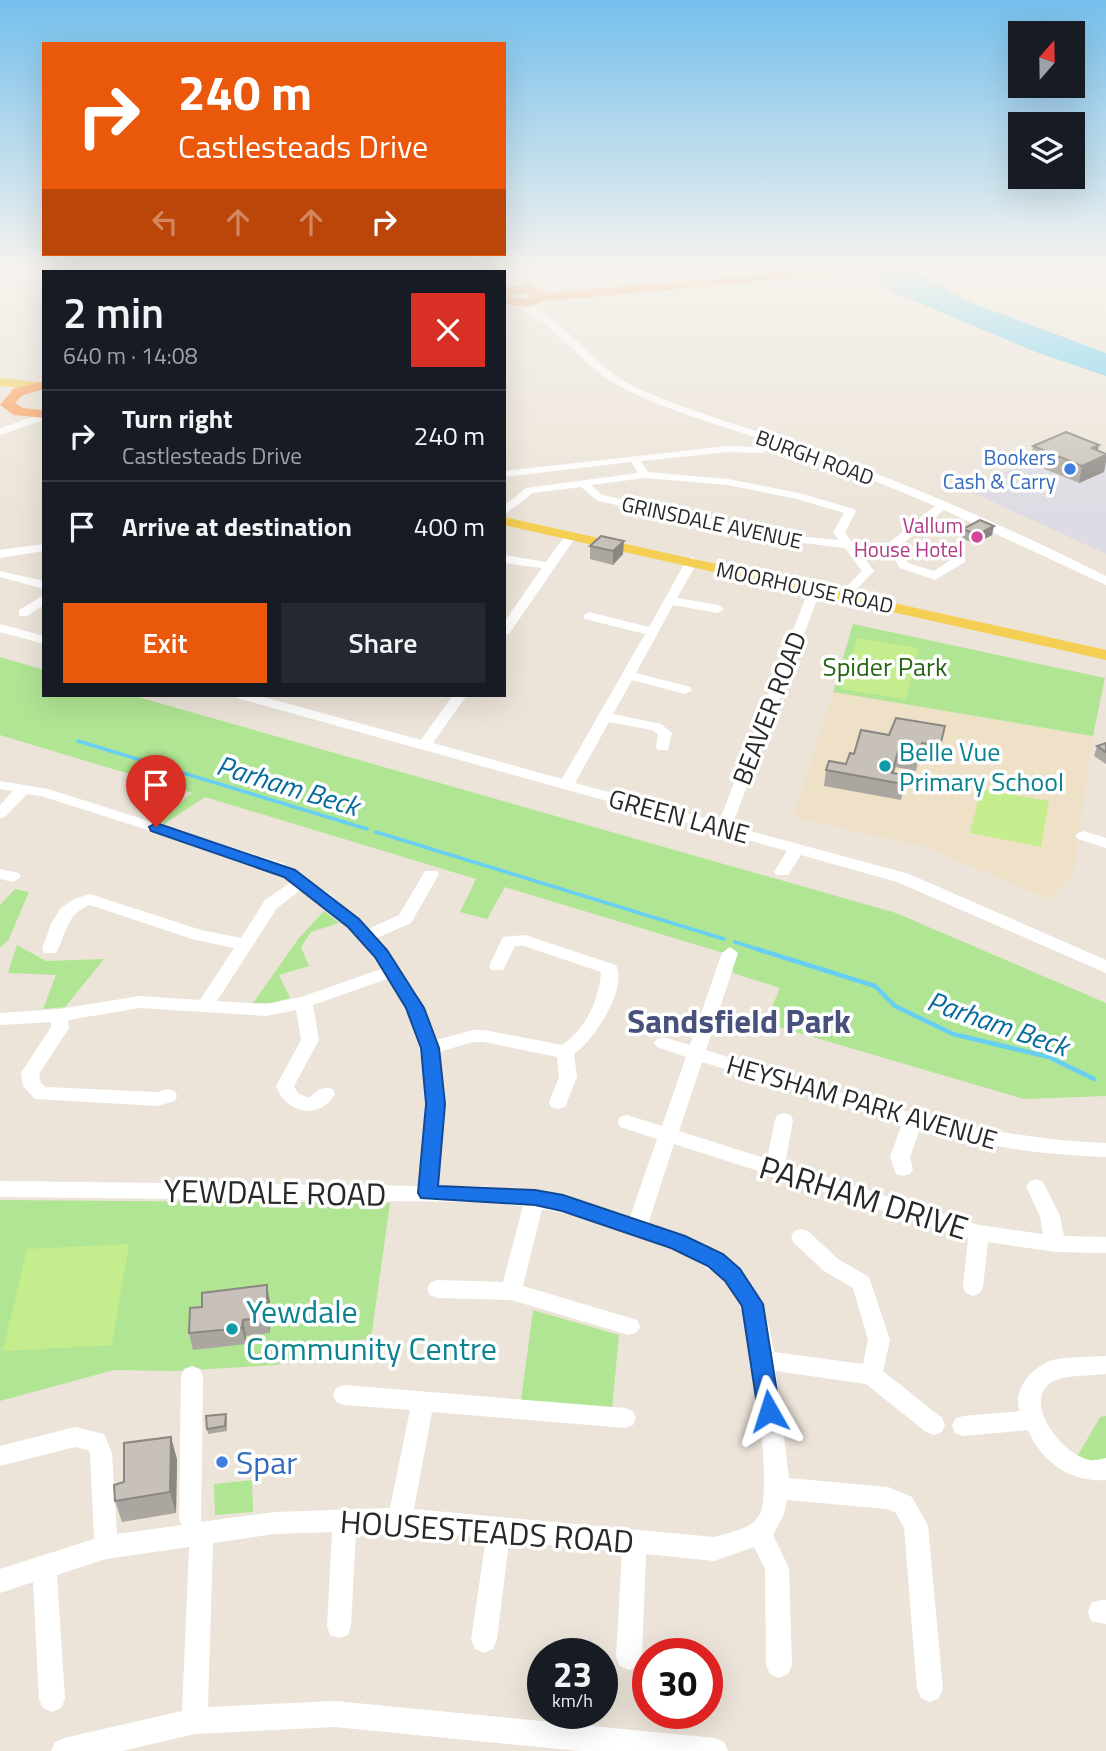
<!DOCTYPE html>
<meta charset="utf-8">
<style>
:root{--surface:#171b24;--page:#242831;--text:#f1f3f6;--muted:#9ea1a6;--line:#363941;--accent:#ea580c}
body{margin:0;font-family:"Titillium Web",sans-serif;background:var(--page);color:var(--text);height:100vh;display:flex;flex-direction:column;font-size:26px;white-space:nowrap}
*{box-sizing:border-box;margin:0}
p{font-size:23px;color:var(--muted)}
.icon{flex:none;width:38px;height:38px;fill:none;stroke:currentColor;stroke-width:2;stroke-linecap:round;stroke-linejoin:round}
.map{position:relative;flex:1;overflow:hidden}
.side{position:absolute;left:42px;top:270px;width:464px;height:427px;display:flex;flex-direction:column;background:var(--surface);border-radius:0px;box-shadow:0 7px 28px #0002}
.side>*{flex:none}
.top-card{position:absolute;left:42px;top:42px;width:464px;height:214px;border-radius:0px;box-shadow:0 7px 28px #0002;background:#ea580c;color:#fff;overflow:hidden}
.needle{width:46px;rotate:20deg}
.fabs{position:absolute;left:1008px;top:21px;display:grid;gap:14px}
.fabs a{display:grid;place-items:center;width:77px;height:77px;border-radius:0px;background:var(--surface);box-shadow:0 7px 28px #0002;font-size:35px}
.speed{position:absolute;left:527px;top:1638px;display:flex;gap:14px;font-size:35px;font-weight:700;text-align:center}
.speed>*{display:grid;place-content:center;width:91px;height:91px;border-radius:50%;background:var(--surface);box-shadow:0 7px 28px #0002;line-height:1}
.speed small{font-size:18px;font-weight:400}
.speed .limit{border:10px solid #d22;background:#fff;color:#111}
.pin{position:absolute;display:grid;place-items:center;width:60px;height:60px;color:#fff;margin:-72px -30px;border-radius:50% 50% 50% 0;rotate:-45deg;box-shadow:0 0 7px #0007}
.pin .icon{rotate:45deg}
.me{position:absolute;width:77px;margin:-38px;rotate:354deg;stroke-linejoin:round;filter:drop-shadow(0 0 5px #0008)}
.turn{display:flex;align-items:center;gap:24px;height:147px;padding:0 21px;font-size:32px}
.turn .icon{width:91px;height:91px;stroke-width:2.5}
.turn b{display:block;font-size:49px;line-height:60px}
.lanes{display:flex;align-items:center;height:66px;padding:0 21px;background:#0003;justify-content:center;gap:35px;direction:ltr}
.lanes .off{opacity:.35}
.round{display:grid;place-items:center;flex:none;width:74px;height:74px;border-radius:0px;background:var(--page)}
.summary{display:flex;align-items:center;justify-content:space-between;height:119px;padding:0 21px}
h1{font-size:42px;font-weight:600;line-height:52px}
.primary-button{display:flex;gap:14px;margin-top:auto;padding:14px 21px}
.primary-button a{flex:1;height:80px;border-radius:0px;background:var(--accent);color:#fff;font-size:28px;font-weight:600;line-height:80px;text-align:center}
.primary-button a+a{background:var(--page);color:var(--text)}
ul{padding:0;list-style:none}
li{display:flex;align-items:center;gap:21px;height:91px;padding:0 21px;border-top:2px solid var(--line)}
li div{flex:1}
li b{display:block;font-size:26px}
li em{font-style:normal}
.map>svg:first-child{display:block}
.industrial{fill:#dddbe3}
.education{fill:#eee1c8}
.green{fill:#b0e593}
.pitch{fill:#c5ed8e}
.water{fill:#67cff3}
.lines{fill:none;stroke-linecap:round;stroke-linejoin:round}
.stream-far1{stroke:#67cff3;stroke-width:3.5}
.stream{stroke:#67cff3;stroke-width:4.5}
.minor{fill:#fff;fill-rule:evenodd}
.major{fill:#f5cf54;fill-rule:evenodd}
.highway{fill:#ff9b51;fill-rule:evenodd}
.wall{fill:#aba69f}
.shaded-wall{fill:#8b8782}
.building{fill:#c7c1b9;stroke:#8b8782;stroke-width:2}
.route{fill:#1a73e8;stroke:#114b97;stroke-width:2}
.shop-dot{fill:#3f7fe0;stroke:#fff;stroke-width:2.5}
.hotel-dot{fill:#d1479c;stroke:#fff;stroke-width:2.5}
.culture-dot{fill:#0f9aa8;stroke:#fff;stroke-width:2.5}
.labels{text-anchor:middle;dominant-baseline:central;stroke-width:7;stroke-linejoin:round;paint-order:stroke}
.far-street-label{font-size:21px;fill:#282828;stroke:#fff}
.far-shop-label{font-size:21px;fill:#366cbe;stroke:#fff;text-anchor:end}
.far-hotel-label{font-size:21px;fill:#b23c85;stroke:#fff;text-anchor:end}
.park-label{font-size:26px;fill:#286717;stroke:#fff}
.street-label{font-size:26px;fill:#282828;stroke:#fff}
.culture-label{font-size:26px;fill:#0d838f;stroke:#fff;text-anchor:start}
.water-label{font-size:28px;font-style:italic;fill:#086b9d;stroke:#fff}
.near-street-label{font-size:32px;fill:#282828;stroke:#fff}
.near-culture-label{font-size:32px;fill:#0d838f;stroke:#fff;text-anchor:start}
.near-shop-label{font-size:32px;fill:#366cbe;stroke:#fff;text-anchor:start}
.district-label{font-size:33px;font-weight:bold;fill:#47517b;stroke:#fff}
</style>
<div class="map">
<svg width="1106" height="1751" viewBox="0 0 1106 1751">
<rect width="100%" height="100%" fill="#ece4d9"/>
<!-- industrial -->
<path class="industrial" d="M1057,447L1106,456V554L967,490Z"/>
<!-- education -->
<path class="education" d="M833,692L1093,736L1073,874L1051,900L925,847L793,817Z"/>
<!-- green -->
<g class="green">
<path d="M853,624L1105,678L1093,736L833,692Z"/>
<path d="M0,657L44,670V695H131L896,913L1106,1003V1096L1024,1099L765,1023L780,988L733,973L730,955L505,887L487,919L460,912L476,879L205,797L164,824L157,822L192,793L0,735Z"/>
<path d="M15,889L29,892L8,941L0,947V905Z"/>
<path d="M324,911L339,923L311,932L301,947L309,966L279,975L290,998L272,1003H253L299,938Z"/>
<path d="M17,945L46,961L104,959L65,1007L43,1009L56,975L8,973Z"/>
<path d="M0,1200L390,1203L371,1339L340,1341L277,1365L174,1371L114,1370L0,1401Z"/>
<path d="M533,1310L619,1335L612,1409L521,1400Z"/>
<path d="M1106,1416V1461H1086L1077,1457L1100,1417Z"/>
<path d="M252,1480L253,1512L215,1515L214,1484Z"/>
</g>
<!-- pitch -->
<g class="pitch">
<path d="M857,638L919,648L906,699L841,689Z"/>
<path d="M981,789L1049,801L1041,847L970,833Z"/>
<path d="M129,1244L112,1345L3,1351L27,1249Z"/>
</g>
<!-- water -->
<path class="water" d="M867,270H913L964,300L1106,353V376L1036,352L896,293Z"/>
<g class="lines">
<!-- stream-far1 -->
<g class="stream-far1">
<path d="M78,741L367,829"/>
<path d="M376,832L724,939"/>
<path d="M735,942L763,951"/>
</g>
<!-- stream -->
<path class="stream" d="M757,949L875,986L895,1006L953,1034L1049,1057L1094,1079"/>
<!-- minor -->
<g class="minor">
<path d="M504,276L526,287L527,289L520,291L504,282Z"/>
<path d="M519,301C566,317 590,365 633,386C691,413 754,429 813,450C913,486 1011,528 1106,576V585L944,510L898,547L908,563L934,571L957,556H965V562L935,580L900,568L889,550L861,553L874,571L848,598L844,599L838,595L862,571L845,548L786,541L598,501L581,487L533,493L504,515V506L526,488L638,473L631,462L504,477V471L728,446L762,447L767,450L762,453L728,452L641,461L648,472L728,479L799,493L854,509L856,511L845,533L856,547L889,543L935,506C883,484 830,462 776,444C726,427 673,413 625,389C583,369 559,326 516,306L515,304ZM645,478L728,485L797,499L844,513L833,533L839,540L786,535L602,495L591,485Z"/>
<path d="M44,413V420L0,435V428Z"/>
<path d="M571,532L577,535L509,634L504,635V622L542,568L504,563V555L546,562L567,533Z"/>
<path d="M44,544V551L0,558V550Z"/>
<path d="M692,557L698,561L677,598L718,605L724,609L718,613L673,605L636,673L690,687L692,690L685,694L632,680L613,714L661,724L672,733L668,750H658L656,747L658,734L652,730L609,722L575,783L719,822L809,589L811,586H819L821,589L732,826L909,874L1106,960V973L897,882L801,855L788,875H776L774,872L787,851L237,698L235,695H256L421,740L453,695H467L433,743L562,779L645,634L585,619L583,616L589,612L649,627L686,561Z"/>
<path d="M0,571L44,581V589L0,577Z"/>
<path d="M44,595V605L27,616H19V610Z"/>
<path d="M0,624L44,636V644L0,632Z"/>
<path d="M0,781L48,789L282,863L331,895L368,929L399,915L425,871H437L439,874L411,923L377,938L417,994L436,1040L473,1030H484L562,1045C586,1029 599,1000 601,972L524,946H515L503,970H491L489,966L503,937L525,935L616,965C628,989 594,1040 574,1054L577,1077L565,1107L558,1109L551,1107L549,1102L559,1077L557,1057L484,1042H473L439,1052L444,1103L438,1186H483L529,1191L535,1189L630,1217L657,1139L620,1127L618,1122L620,1117L627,1115L662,1126L686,1057L657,1047L654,1043L657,1039L663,1037L690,1045L722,953L730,947L738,953L706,1050C837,1092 967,1138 1106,1143V1157C1042,1155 981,1146 920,1129L910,1157L913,1169L910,1174L903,1176L896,1174L890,1157L902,1124L702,1062L679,1131L767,1159L775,1120L777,1115L784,1113L791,1115L793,1120L785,1164L979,1225L1043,1234L1040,1216L1026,1187L1029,1182L1036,1179L1043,1182L1060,1216L1064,1236L1106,1237V1253L1055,1252L988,1242L983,1287L980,1293L973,1296L966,1293L963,1287L968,1238L674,1144L648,1224C722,1249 761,1268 774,1352L863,1364L868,1340L853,1288L824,1271L794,1243L791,1237L794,1231L801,1229L808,1231L838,1259L869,1277L890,1340L883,1371L942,1418L945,1425L942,1432L934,1435L926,1432L866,1384L776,1371L789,1478L888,1487L912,1497L928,1526L943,1689L939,1698L930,1702L921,1698L917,1689L904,1528L896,1513L887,1509L787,1500L784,1514L773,1535L789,1568L792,1665L788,1674L779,1678L770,1674L766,1665L765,1569L754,1547L714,1561L646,1554L642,1657L638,1666L629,1670L620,1666L616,1657L622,1552L509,1541L497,1640L493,1649L484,1653L475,1649L471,1640L486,1538L400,1530L356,1532L351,1626L348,1635L339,1638L330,1635L327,1626L332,1532L275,1534L213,1543L208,1707L335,1701L715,1738L724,1742L728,1751H580L335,1727L195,1734L122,1751H51L55,1742L64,1738L182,1711L189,1547L106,1559L57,1575L65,1699L61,1708L52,1712L43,1708L39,1699L33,1582L0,1593V1569L94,1539L90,1453L88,1450L75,1447L0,1466V1446L75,1427L104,1434L112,1453L117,1534L182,1525L179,1519L181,1376L184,1369L192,1366L200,1369L203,1376L201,1522L275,1512L390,1508L410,1410L344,1405L336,1402L333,1395L336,1388L344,1385L625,1408L633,1411L636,1418L633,1425L625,1428L432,1412L414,1509L714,1537C731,1532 751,1530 760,1514C772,1491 754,1342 744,1313C740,1300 730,1287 720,1278C681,1243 593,1219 542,1209L523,1286L637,1320L640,1326L637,1332L629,1335L511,1300L437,1298L430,1295L427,1289L430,1283L437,1280L503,1282L523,1206L483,1202L0,1197V1181L418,1186C427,1109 433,1046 390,978L313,1005L319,1040L294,1086L298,1093L309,1098C317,1091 322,1086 333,1089L335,1094C319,1121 286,1113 276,1086L301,1040L296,1010L266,1016L140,1008L68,1020L69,1028L39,1074L41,1083L46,1087L157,1092L168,1089L175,1091L177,1096L175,1101L157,1106L35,1099L23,1086L21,1073L51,1027V1022L0,1025V1013L59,1009L140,996L200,1000L234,948L192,939L90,905C66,914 67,933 56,953H44L42,949L51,924L61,908L74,899L90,894L201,930L241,938L265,900L291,882L270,869L41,796L27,794L5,817L0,818V805L13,791L0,789ZM302,889L344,923L384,968L301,997L266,1004L217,1001L277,908Z"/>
<path d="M1083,831L1106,838V848L1078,839L1075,836L1078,833Z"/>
<path d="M0,869L19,873L21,877L13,882L0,879Z"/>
<path d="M1106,1356V1374C1092,1376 1076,1375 1062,1378C1014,1390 1058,1454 1090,1460C1094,1461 1101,1459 1106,1458V1480C1072,1483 1041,1462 1028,1430L963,1436L955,1433L952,1426L955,1419L963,1416L1020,1411C1011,1389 1035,1363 1057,1359C1073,1357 1090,1357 1106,1356Z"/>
<path d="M1100,1600H1106V1624L1091,1621L1088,1612L1091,1603Z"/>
</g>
<!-- major -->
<g class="major">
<path d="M0,378L38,382L44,386L38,390L0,386Z"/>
<path d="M504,517L1106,650V660L504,525Z"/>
</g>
<!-- highway -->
<g class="highway">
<path d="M808,270H851L845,274L545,301L526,307L504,304V296L525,299L533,296L526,293L504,296V288L528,285L545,293Z"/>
<path d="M44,381V389L23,395L15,403L23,408L44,410V418L14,415L0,405L13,389Z"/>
</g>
</g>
<!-- wall -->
<g class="wall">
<path d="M1033,446L1098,451L1104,472L1079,483L1030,463Z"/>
<path d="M963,529L992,535L975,544L962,538Z"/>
<path d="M601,536L623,554L613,565L590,559V546Z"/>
<path d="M889,735L942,741L938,762L919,758L916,771L896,767L894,773L906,775L901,800L824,786L826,770L846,764L854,754Z"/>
<path d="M1106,743V764L1094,756L1097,746Z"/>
<path d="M270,1302V1333L246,1336V1344L193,1350L189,1333L202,1307Z"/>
<path d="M226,1414L227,1419V1431L208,1434L207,1429Z"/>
<path d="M177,1459L176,1513L122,1522L115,1501L124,1482Z"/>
</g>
<!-- shaded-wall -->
<g class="shaded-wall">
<path d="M1099,445L1096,460L1106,455V462L1104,472L1079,483L1082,466L1092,448Z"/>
<path d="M994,526L992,535L975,544L977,535Z"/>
<path d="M624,541L623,554L613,565V551Z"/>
<path d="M267,1285L270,1302V1333L267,1317Z"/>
<path d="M243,1320L246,1336V1344L242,1328Z"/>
<path d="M171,1437L177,1459L176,1513L170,1492Z"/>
</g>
<!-- building -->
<g class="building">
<path d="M1066,432L1099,445L1092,448L1106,454V455L1082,466L1033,446Z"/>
<path d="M980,520L994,526L977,535L963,529Z"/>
<path d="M601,536L624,541L613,551L590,546Z"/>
<path d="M896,718L945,726L940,746L922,743L919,756L898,752L892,773L906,775L903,784L826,770L829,761L846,764L850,753L854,754L861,730L889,735Z"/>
<path d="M1106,743V752L1097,746Z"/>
<path d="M267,1285V1317L243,1320L242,1328L189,1333L190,1308L202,1307V1293Z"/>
<path d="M226,1414L225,1426L207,1429L206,1416Z"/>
<path d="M171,1437L170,1492L115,1501L114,1485L124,1482V1443Z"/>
</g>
<!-- sky -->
<linearGradient id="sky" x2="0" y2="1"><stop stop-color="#74bfec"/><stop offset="0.52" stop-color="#f6f3ee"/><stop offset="1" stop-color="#f6f3ee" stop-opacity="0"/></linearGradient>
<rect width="1106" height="515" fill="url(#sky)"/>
<!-- route -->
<path class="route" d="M156,823L295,870L359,919L387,950L424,1008L439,1048L445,1104L438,1186L535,1190L563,1195L685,1236L723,1254L740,1269L763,1304L780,1411L777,1418L769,1421L761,1418L758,1411L742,1306L725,1281L708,1266L671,1248L562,1211L535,1205L421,1198L418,1193L426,1104L421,1048L406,1008L375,957L348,927L284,877L151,831L149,827Z"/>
<!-- markers -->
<g class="shop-dot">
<circle cx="1070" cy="469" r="7"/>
<circle cx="222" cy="1462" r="7"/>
</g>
<circle class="hotel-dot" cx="977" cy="537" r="7"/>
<g class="culture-dot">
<circle cx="885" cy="766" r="7"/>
<circle cx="232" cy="1329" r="7"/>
</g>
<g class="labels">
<!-- far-street labels -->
<g class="far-street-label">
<text transform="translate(815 457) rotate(20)">BURGH ROAD</text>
<text transform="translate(712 522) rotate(12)">GRINSDALE AVENUE</text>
<text transform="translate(805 587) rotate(12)">MOORHOUSE ROAD</text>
</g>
<!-- far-shop labels -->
<g class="far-shop-label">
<text x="1056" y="457">Bookers<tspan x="1056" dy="24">Cash &amp; Carry</tspan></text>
</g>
<!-- far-hotel labels -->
<g class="far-hotel-label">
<text x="963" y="525">Vallum<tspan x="963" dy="24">House Hotel</tspan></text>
</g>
<!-- park labels -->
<g class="park-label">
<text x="885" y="666">Spider Park</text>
</g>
<!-- street labels -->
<g class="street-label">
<text transform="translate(769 708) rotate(-69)">BEAVER ROAD</text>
<text transform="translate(679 816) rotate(15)">GREEN LANE</text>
<text transform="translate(862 1102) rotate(16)">HEYSHAM PARK AVENUE</text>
</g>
<!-- culture labels -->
<g class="culture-label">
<text x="899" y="751">Belle Vue<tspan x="899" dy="30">Primary School</tspan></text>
</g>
<!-- water labels -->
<g class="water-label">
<text transform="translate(288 785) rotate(17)">Parham Beck</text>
<text transform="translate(998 1023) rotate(19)">Parham Beck</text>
</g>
<!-- near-street labels -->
<g class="near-street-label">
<text transform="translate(275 1192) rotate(1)">YEWDALE ROAD</text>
<text transform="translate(864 1197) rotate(17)">PARHAM DRIVE</text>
<text transform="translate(487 1531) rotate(4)">HOUSESTEADS ROAD</text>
</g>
<!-- near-culture labels -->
<g class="near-culture-label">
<text x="246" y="1311">Yewdale<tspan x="246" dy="37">Community Centre</tspan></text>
</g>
<!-- near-shop labels -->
<g class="near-shop-label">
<text x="236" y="1462">Spar</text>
</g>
<!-- district labels -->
<g class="district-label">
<text x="739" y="1021">Sandsfield Park</text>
</g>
</g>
</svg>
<div class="fabs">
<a><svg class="needle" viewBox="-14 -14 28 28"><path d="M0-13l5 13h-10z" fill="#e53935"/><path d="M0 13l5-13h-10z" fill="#9ea1a6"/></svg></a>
<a><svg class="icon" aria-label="layers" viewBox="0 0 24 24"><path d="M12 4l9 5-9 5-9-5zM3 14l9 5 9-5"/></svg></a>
</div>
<div class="speed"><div>23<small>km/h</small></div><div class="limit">30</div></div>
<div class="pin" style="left:156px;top:827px;background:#d93025"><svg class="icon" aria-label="arrive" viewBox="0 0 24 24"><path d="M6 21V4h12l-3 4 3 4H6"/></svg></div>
<svg class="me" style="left:769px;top:1411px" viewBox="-20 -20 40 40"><path d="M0-17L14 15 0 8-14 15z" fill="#1a73e8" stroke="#fff" stroke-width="4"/></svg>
<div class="top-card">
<div class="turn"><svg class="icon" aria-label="right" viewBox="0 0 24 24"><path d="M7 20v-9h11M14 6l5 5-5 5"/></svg><div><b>240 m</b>Castlesteads Drive</div></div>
<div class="lanes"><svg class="icon off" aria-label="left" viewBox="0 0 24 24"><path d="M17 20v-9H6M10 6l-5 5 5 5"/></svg><svg class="icon off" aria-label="ahead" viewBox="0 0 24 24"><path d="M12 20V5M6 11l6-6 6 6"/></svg><svg class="icon off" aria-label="ahead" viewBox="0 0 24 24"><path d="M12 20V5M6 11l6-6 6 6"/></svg><svg class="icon" aria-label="right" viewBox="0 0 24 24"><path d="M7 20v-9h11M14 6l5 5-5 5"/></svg></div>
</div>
<section class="side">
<div class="summary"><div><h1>2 min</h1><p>640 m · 14:08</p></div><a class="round" style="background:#d93025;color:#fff"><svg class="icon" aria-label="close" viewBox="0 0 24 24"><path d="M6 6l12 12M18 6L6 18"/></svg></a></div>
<ul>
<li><svg class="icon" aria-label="right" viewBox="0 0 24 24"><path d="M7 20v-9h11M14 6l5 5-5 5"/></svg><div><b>Turn right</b><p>Castlesteads Drive</p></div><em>240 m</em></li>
<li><svg class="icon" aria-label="arrive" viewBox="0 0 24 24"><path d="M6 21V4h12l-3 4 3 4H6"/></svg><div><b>Arrive at destination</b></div><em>400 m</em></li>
</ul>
<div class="primary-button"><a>Exit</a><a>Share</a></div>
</section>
</div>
